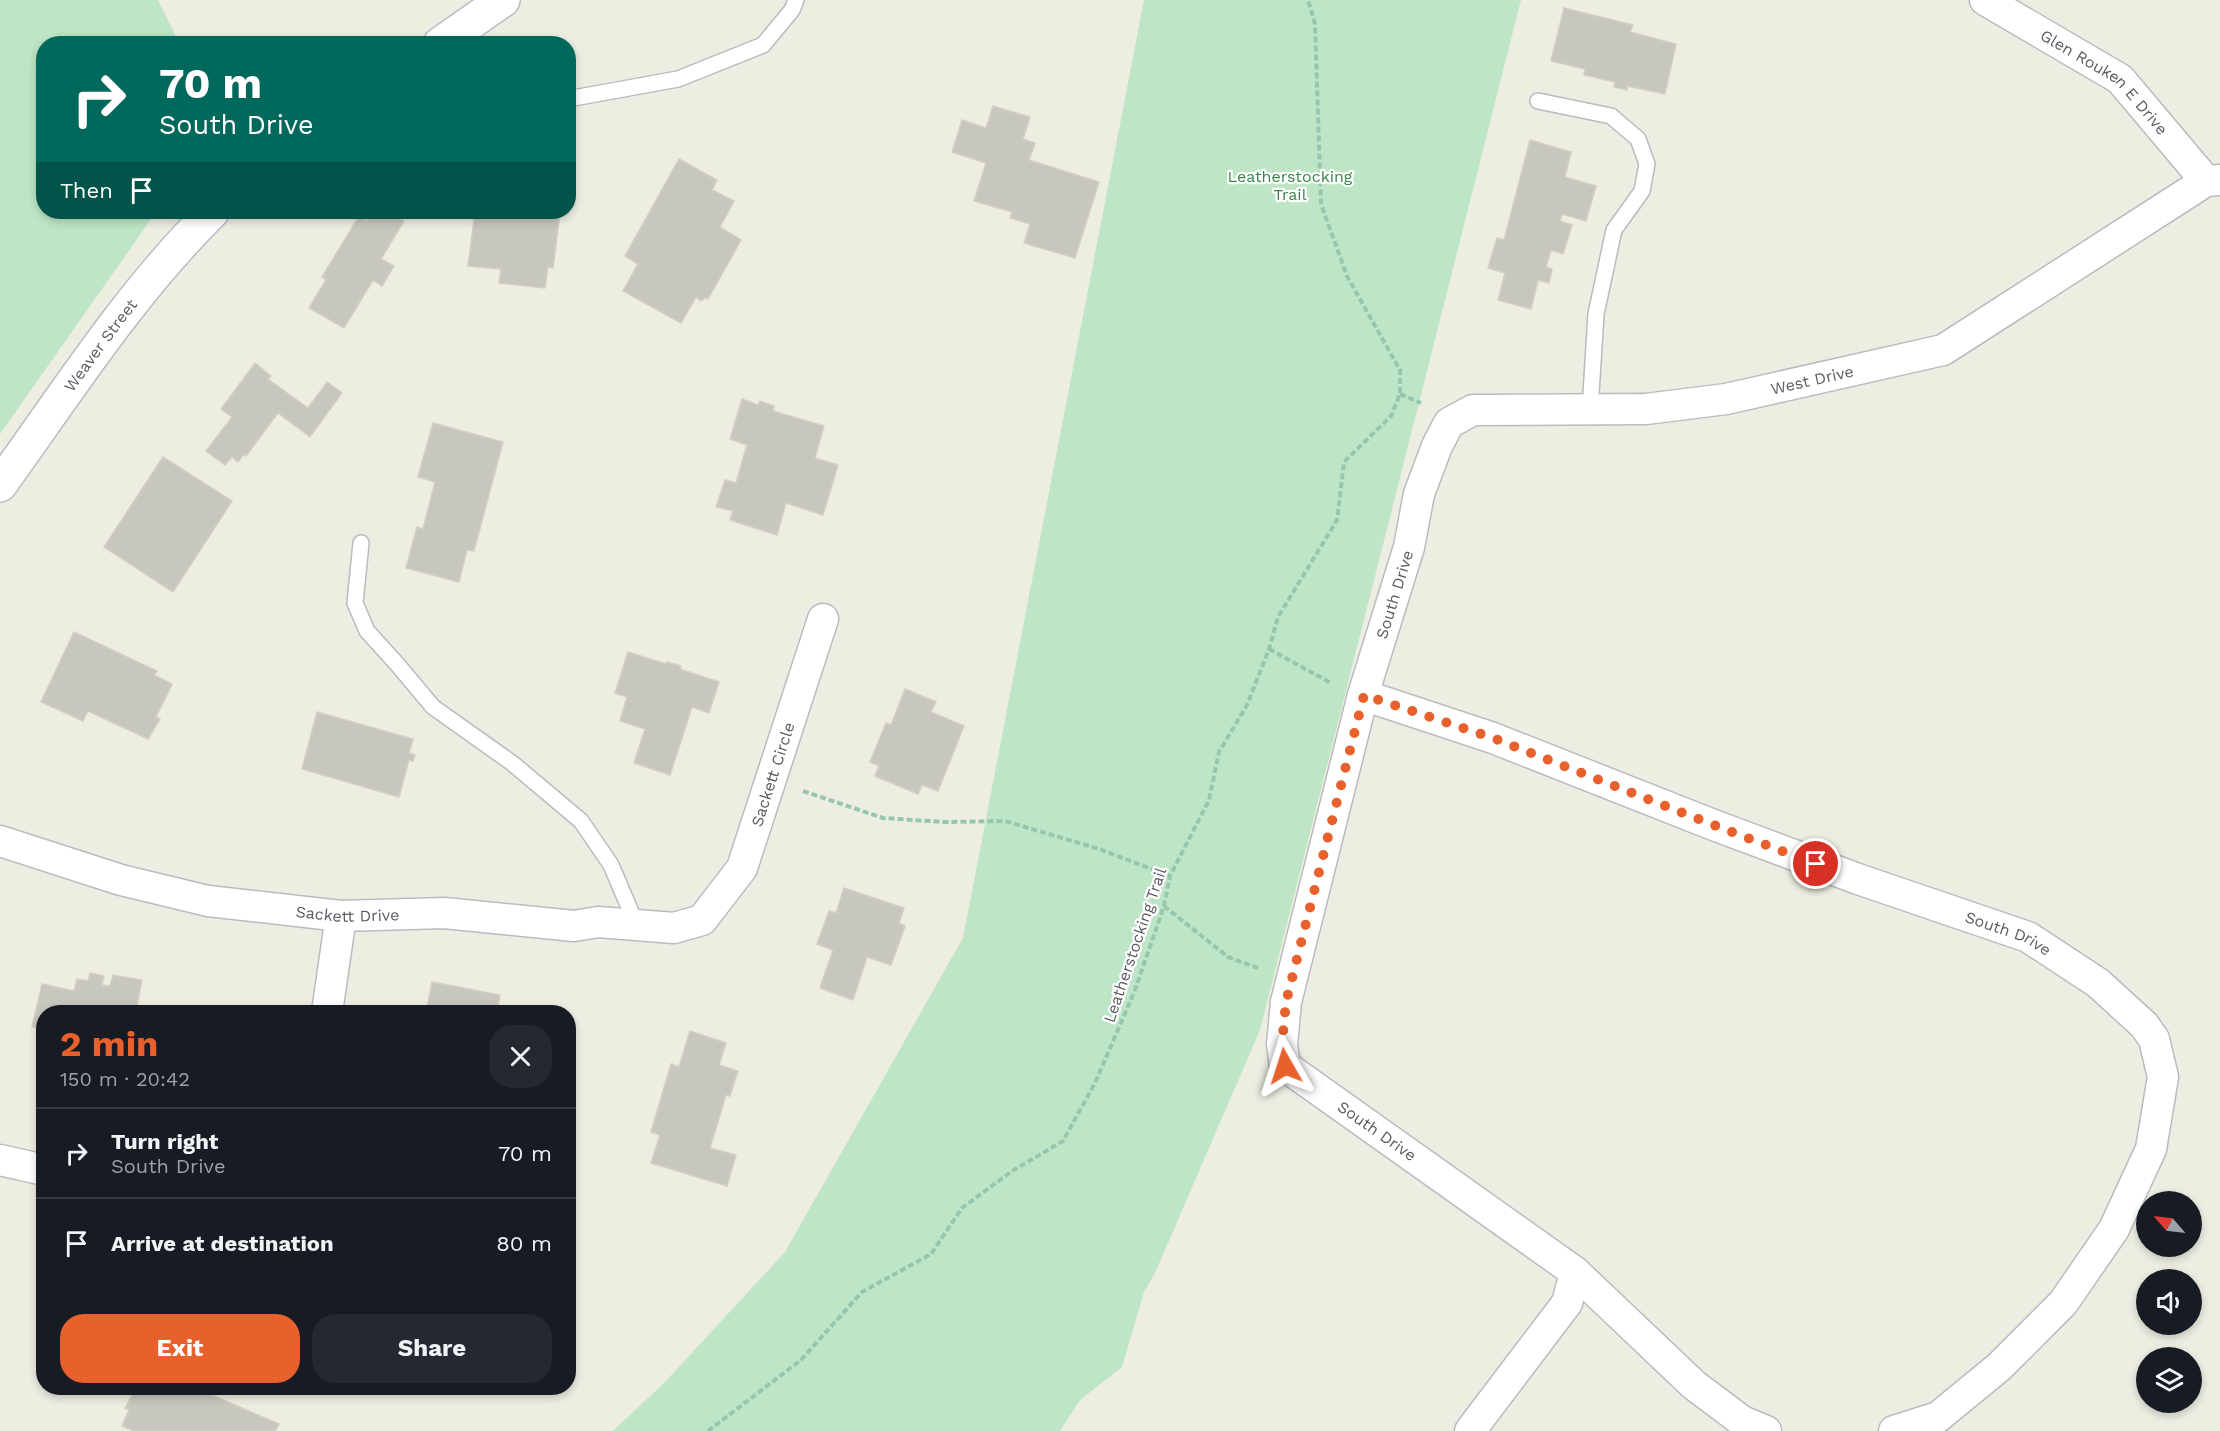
<!DOCTYPE html>
<meta charset="utf-8">
<style>
:root{--surface:#171b24;--page:#242831;--text:#f1f3f6;--muted:#9ea1a6;--line:#363941;--accent:#e8612d}
body{margin:0;font-family:"Work Sans",sans-serif;background:var(--page);color:var(--text);height:100vh;display:flex;flex-direction:column;font-size:22px;white-space:nowrap}
*{box-sizing:border-box;margin:0}
p{font-size:20px;color:var(--muted)}
.icon{flex:none;width:33px;height:33px;fill:none;stroke:currentColor;stroke-width:2;stroke-linecap:round;stroke-linejoin:round}
.map{position:relative;flex:1;overflow:hidden}
.sheet{position:absolute;left:36px;top:1005px;width:540px;height:390px;display:flex;flex-direction:column;background:var(--surface);border-radius:24px;box-shadow:0 3px 9px #0003}
.sheet>*{flex:none}
.guide{position:absolute;left:36px;top:36px;width:540px;height:183px;border-radius:24px;box-shadow:0 3px 9px #0003;background:#00695c;color:#fff;overflow:hidden}
.needle{width:39px;rotate:298deg}
.controls{position:absolute;left:2136px;top:1191px;display:grid;gap:12px}
.controls a{display:grid;place-items:center;width:66px;height:66px;border-radius:50%;background:var(--surface);box-shadow:0 3px 9px #0003;font-size:30px}
.pin{position:absolute;display:grid;place-items:center;width:51px;height:51px;color:#fff;margin:-26px;border:3px solid #fff;border-radius:50%;box-shadow:0 2px 6px #0007}
.me{position:absolute;width:66px;margin:-33px;rotate:354deg;stroke-linejoin:round;filter:drop-shadow(0 0 4px #0008)}
.turn{display:flex;align-items:center;gap:21px;height:126px;padding:0 24px;font-size:27px}
.turn .icon{width:78px;height:78px;stroke-width:2.5}
.turn b{display:block;font-size:42px;line-height:51px}
.then{display:flex;align-items:center;height:57px;padding:0 24px;background:#0003;gap:12px;font-size:22px}
.round{display:grid;place-items:center;flex:none;width:63px;height:63px;border-radius:24px;background:var(--page)}
.headline{display:flex;align-items:center;justify-content:space-between;height:102px;padding:0 24px}
h1{font-size:36px;font-weight:700;line-height:45px;color:var(--accent)}
.button{display:flex;gap:12px;margin-top:auto;padding:12px 24px}
.button a{flex:1;height:69px;border-radius:24px;background:var(--accent);color:#fff;font-size:24px;font-weight:700;line-height:69px;text-align:center}
.button a+a{background:var(--page);color:var(--text)}
ul{padding:0;list-style:none}
li{display:flex;align-items:center;gap:18px;height:90px;padding:0 24px;border-top:2px solid var(--line)}
li div{flex:1}
li b{display:block;font-size:22px}
li em{font-style:normal}
.map>svg:first-child{display:block}
.green{fill:#bee5c6}
.building{fill:#c8c7bf;stroke:#d2d0c0;stroke-width:1.5}
.lines{fill:none;stroke-linecap:round;stroke-linejoin:round}
.service-casing{stroke:#babbc1;stroke-width:18}
.minor-casing{stroke:#babbc1;stroke-width:33}
.secondary-casing{stroke:#bbbcc3;stroke-width:36}
.path{stroke:#97c6ae;stroke-width:4;stroke-dasharray:6 3;stroke-linecap:butt}
.service{stroke:#fff;stroke-width:15}
.minor{stroke:#fff;stroke-width:30}
.secondary{stroke:#fff;stroke-width:33}
.route{stroke:#e8612d;stroke-width:10;stroke-dasharray:0 18}
.labels{text-anchor:middle;dominant-baseline:central;stroke-width:4.5;stroke-linejoin:round;paint-order:stroke}
.street-label{font-size:16px;fill:#5a5c63;stroke:#fff}
.park-label{font-size:16px;fill:#36864a;stroke:#fff}
</style>
<div class="map">
<svg width="2220" height="1431" viewBox="0 0 2220 1431">
<rect width="100%" height="100%" fill="#edede2"/>
<!-- green -->
<g class="green">
<path d="M0,0H158L179,43L44,44V212H156L0,434Z"/>
<path d="M1144,0H1521L1260,1030L1155,1273L1144,1292L1122,1367L1080,1400L1060,1431H613L665,1382L785,1252L963,938Z"/>
</g>
<!-- building -->
<g class="building">
<path d="M1564,8L1633,25L1630,32L1676,44L1665,94L1627,86V90L1614,87L1615,82L1584,75L1585,69L1551,61Z"/>
<path d="M993,106L1030,117L1023,139L1035,143L1029,160L1099,182L1075,258L1024,243L1030,224L1010,218L1012,212L974,201L986,163L952,152L962,120L986,128Z"/>
<path d="M1530,140L1571,152L1565,177L1596,186L1586,221L1562,214L1560,221L1572,225L1563,254L1551,250L1546,267L1552,269L1549,283L1538,280L1531,309L1498,300L1505,273L1488,268L1497,238L1504,240Z"/>
<path d="M679,159L717,180L712,190L734,201L720,227L741,240L708,299L705,298L701,301L696,297L681,323L623,291L638,264L625,256Z"/>
<path d="M373,212H388L404,221L381,259L394,266L382,286L373,280L344,328L309,308L326,280L322,277L359,216L367,221Z"/>
<path d="M475,212H560L553,268L548,267L545,288L499,283L501,269L468,266Z"/>
<path d="M255,363L271,376L268,379L308,408L327,382L342,393L310,437L278,413L246,456L244,454L238,462L232,457L225,465L206,451L232,417L221,409Z"/>
<path d="M742,399L758,405L760,401L774,406L773,411L824,426L815,458L838,465L823,515L786,503L777,535L730,520L733,511L716,507L725,480L736,483L747,445L730,439Z"/>
<path d="M433,423L503,442L474,551L467,550L459,582L406,568L417,527L423,529L435,482L418,477Z"/>
<path d="M163,457L232,501L173,592L104,547Z"/>
<path d="M74,632L157,671L154,675L172,684L156,717L160,719L148,739L88,711L83,721L41,702Z"/>
<path d="M628,652L666,664L667,662L681,666L680,669L719,682L709,713L692,707L670,775L634,763L645,729L620,721L627,697L615,693Z"/>
<path d="M905,689L936,702L931,712L964,726L938,791L922,785L918,794L875,776L879,766L870,762L886,723L891,725Z"/>
<path d="M317,712L413,739L409,753L415,755L413,761L409,760L399,797L302,769Z"/>
<path d="M844,888L904,908L899,923L905,926L891,965L867,957L853,1000L820,988L833,950L817,944L829,911L836,913Z"/>
<path d="M90,973L104,976L102,985L110,986L113,975L142,980L137,1006L171,1012H44V1029L32,1027L42,984L74,991L77,979L88,981Z"/>
<path d="M432,982L500,995L497,1012H426Z"/>
<path d="M690,1031L726,1043L719,1065L738,1071L730,1096L726,1095L710,1148L736,1155L727,1186L651,1163L660,1135L651,1132L671,1064L679,1067Z"/>
<path d="M136,1388H209L207,1393L279,1424L275,1431H134L122,1426L129,1410L125,1408Z"/>
</g>
<g class="lines">
<!-- service casing -->
<g class="service-casing">
<g id="service">
<path d="M568,99L678,79L763,45L792,10L796,0"/>
<path d="M1538,101L1611,116L1638,139L1647,164L1642,191L1614,230L1596,314L1590,410"/>
<path d="M361,543L355,603L367,631L397,664L433,707L512,763L581,821L611,865L637,926"/>
</g>
</g>
<!-- minor casing -->
<g class="minor-casing">
<g id="minor">
<path id="s1" d="M1985,0L2120,79L2206,181"/>
<path id="s2" d="M1363,695L1493,738L1711,824L1858,879L2028,937L2098,983L2144,1025L2154,1039L2163,1077L2151,1149L2114,1229L2063,1303L1999,1367L1938,1417L1894,1431"/>
<path id="s3" d="M0,841L121,880L208,901L341,916L444,913L574,926L598,922L674,928L702,920L742,868L823,619"/>
<path d="M327,1012L341,916"/>
<path d="M0,1160L44,1170"/>
<path d="M1470,1431L1567,1303L1575,1272"/>
<path id="s4" d="M1766,1431L1742,1421L1694,1385L1575,1272L1285,1066L1282,1044L1286,1002L1363,695L1409,547L1419,494L1437,446L1449,423L1473,410L1646,409L1726,399L1943,350L2206,181L2220,180"/>
</g>
</g>
<!-- secondary casing -->
<g class="secondary-casing">
<g id="secondary">
<path d="M440,44L503,0"/>
<path id="s5" d="M0,485C67,392 130,293 212,212"/>
</g>
</g>
<!-- path -->
<g class="path">
<path d="M1400,394L1421,403"/>
<path d="M1269,649L1331,683"/>
<path d="M803,791L883,818L944,822L1005,821L1099,849L1170,876"/>
<path d="M1164,906L1228,957L1258,968"/>
<path d="M708,1431L801,1360L862,1292L931,1254L962,1208L1012,1171L1063,1141L1095,1083L1135,990L1164,906L1170,876L1209,800L1219,752L1247,705L1269,649L1278,617L1337,520L1344,462L1391,416L1400,394V370L1347,276L1321,204L1315,24L1308,0"/>
</g>
<!-- service -->
<use href="#service" class="service"/>
<!-- minor -->
<use href="#minor" class="minor"/>
<!-- secondary -->
<use href="#secondary" class="secondary"/>
</g>
<g class="lines">
<!-- route -->
<path class="route" d="M1285,1066L1282,1044L1286,1002L1364,695L1493,738L1711,824L1816,864"/>
</g>
<g class="labels">
<!-- street labels -->
<g class="street-label">
<text stroke="none"><textPath href="#s1" startOffset="146">Glen Rouken E Drive</textPath></text>
<text stroke="none"><textPath href="#s5" startOffset="172">Weaver Street</textPath></text>
<text stroke="none"><textPath href="#s4" startOffset="1642">West Drive</textPath></text>
<text stroke="none"><textPath href="#s4" startOffset="1092">South Drive</textPath></text>
<text stroke="none"><textPath href="#s3" startOffset="878">Sackett Circle</textPath></text>
<text stroke="none"><textPath href="#s3" startOffset="357">Sackett Drive</textPath></text>
<text stroke="none"><textPath href="#s2" startOffset="688">South Drive</textPath></text>
<text transform="translate(1135 945) rotate(-71)">Leatherstocking Trail</text>
<text transform="translate(1377 1131) rotate(35)">South Drive</text>
</g>
<!-- park labels -->
<g class="park-label">
<text x="1290" y="176">Leatherstocking<tspan x="1290" dy="18">Trail</tspan></text>
</g>
</g>
</svg>
<div class="controls">
<a><svg class="needle" viewBox="-14 -14 28 28"><path d="M0-13l5 13h-10z" fill="#e53935"/><path d="M0 13l5-13h-10z" fill="#9ea1a6"/></svg></a>
<a><svg class="icon" aria-label="sound" viewBox="0 0 24 24"><path d="M4 9h4l5-4v14l-5-4H4zM17 9q2 3 0 6"/></svg></a>
<a><svg class="icon" aria-label="layers" viewBox="0 0 24 24"><path d="M12 4l9 5-9 5-9-5zM3 14l9 5 9-5"/></svg></a>
</div>
<div class="pin" style="left:1816px;top:864px;background:#d93025"><svg class="icon" aria-label="arrive" viewBox="0 0 24 24"><path d="M6 21V4h12l-3 4 3 4H6"/></svg></div>
<svg class="me" style="left:1285px;top:1066px" viewBox="-20 -20 40 40"><path d="M0-17L14 15 0 8-14 15z" fill="#e8612d" stroke="#fff" stroke-width="4"/></svg>
<div class="guide">
<div class="turn"><svg class="icon" aria-label="right" viewBox="0 0 24 24"><path d="M7 20v-9h11M14 6l5 5-5 5"/></svg><div><b>70 m</b>South Drive</div></div>
<div class="then">Then<svg class="icon" aria-label="arrive" viewBox="0 0 24 24"><path d="M6 21V4h12l-3 4 3 4H6"/></svg></div>
</div>
<section class="sheet">
<div class="headline"><div><h1>2 min</h1><p>150 m · 20:42</p></div><a class="round"><svg class="icon" aria-label="close" viewBox="0 0 24 24"><path d="M6 6l12 12M18 6L6 18"/></svg></a></div>
<ul>
<li><svg class="icon" aria-label="right" viewBox="0 0 24 24"><path d="M7 20v-9h11M14 6l5 5-5 5"/></svg><div><b>Turn right</b><p>South Drive</p></div><em>70 m</em></li>
<li><svg class="icon" aria-label="arrive" viewBox="0 0 24 24"><path d="M6 21V4h12l-3 4 3 4H6"/></svg><div><b>Arrive at destination</b></div><em>80 m</em></li>
</ul>
<div class="button"><a>Exit</a><a>Share</a></div>
</section>
</div>
